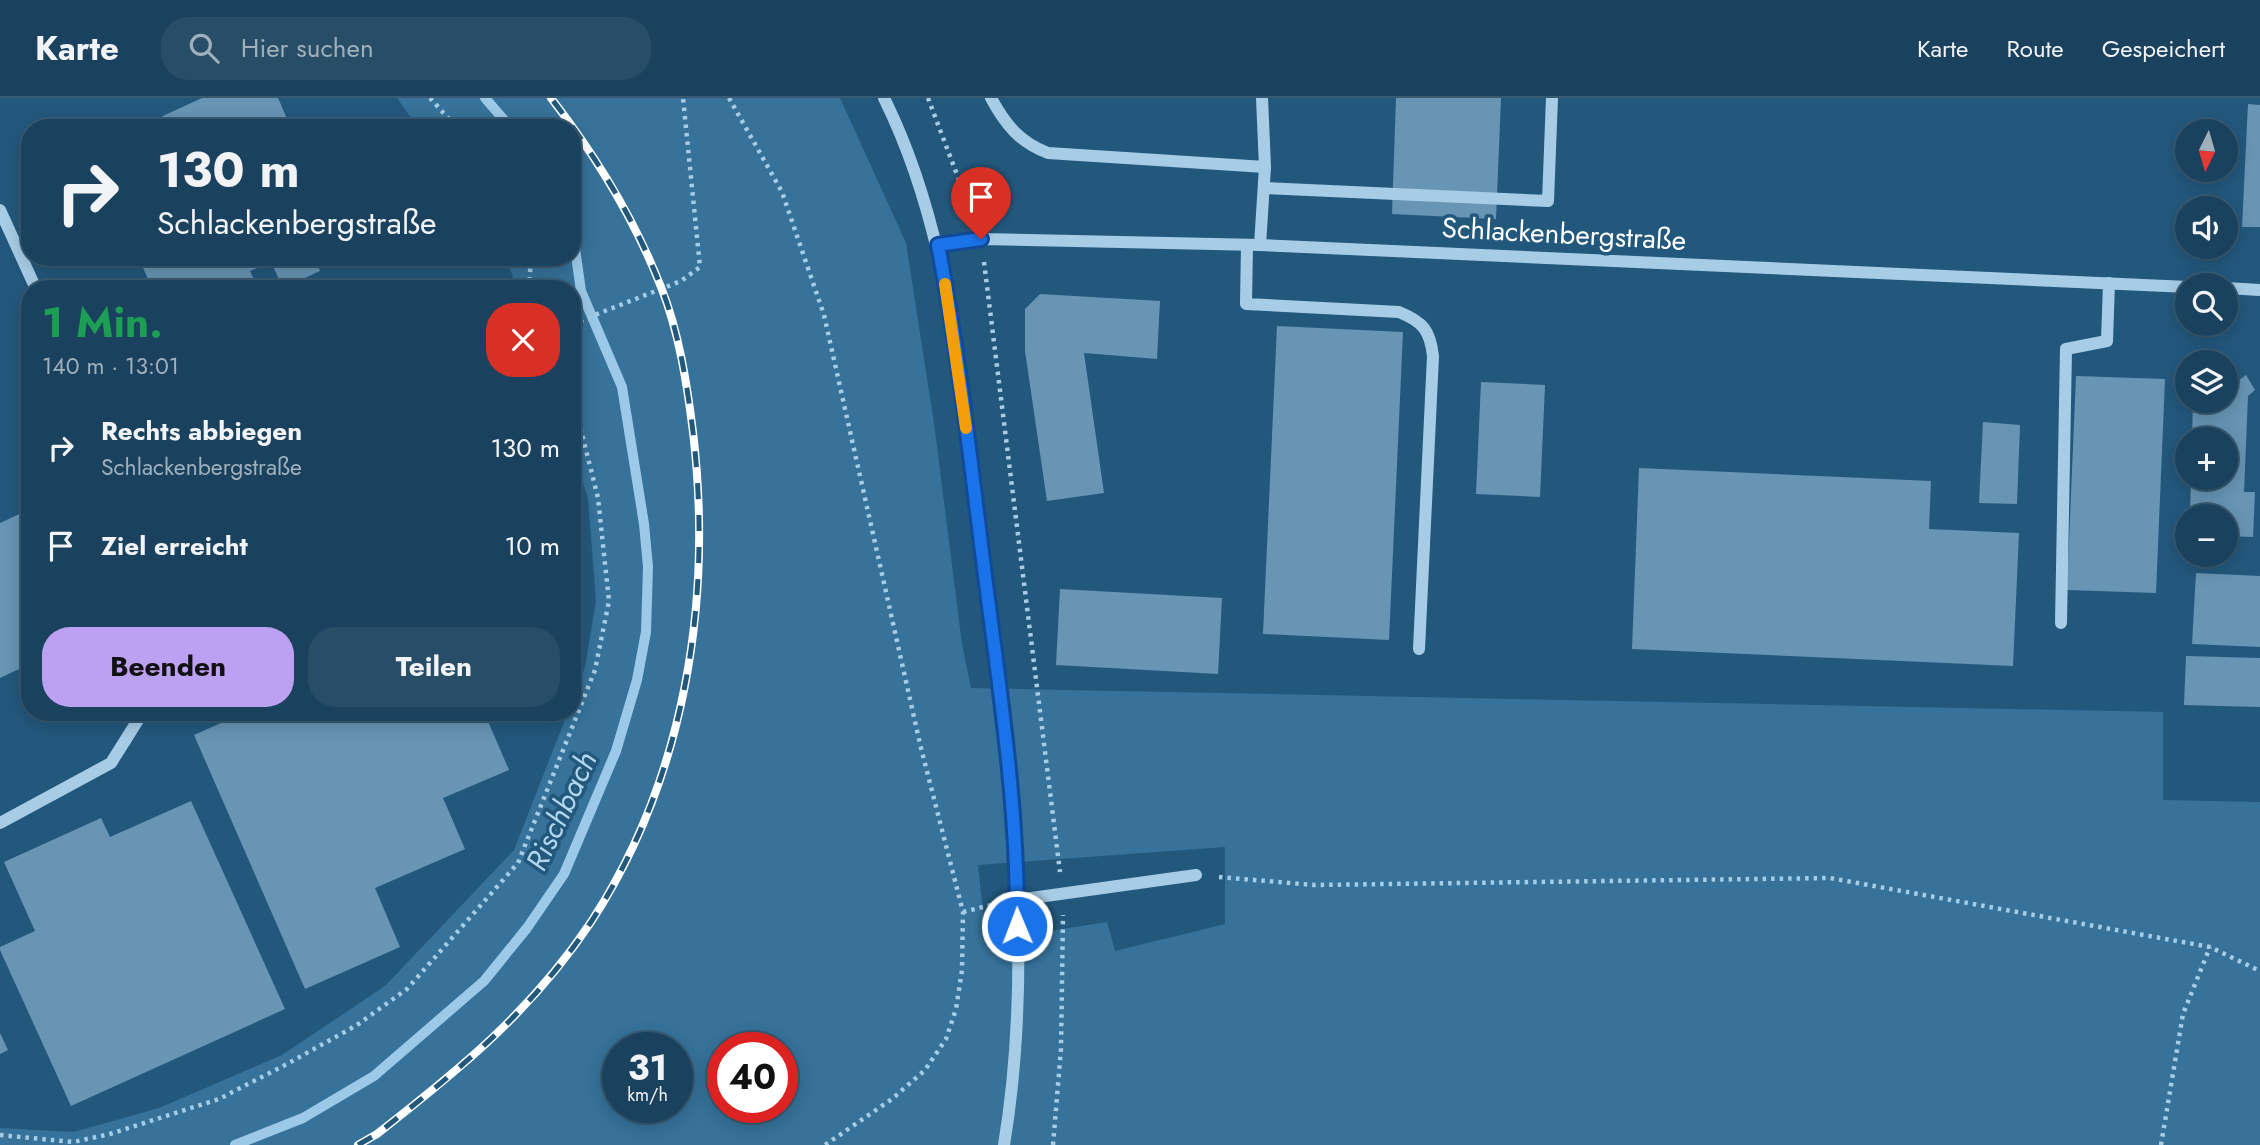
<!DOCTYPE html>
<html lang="de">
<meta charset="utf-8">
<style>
:root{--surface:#1a425e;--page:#274d67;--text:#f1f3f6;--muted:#9fb0bc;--line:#385b73;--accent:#bca0f2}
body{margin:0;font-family:Jost,sans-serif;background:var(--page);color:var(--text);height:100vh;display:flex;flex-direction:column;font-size:26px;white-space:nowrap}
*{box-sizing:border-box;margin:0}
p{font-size:23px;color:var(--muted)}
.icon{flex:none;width:38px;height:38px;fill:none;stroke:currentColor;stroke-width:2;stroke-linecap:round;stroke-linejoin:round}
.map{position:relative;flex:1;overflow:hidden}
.side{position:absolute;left:21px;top:182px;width:560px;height:441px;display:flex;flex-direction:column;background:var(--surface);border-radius:28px;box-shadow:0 4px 18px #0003,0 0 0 2px var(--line)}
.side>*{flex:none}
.guide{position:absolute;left:21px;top:21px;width:560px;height:147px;border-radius:28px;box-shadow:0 4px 18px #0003,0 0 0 2px var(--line);background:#1a425e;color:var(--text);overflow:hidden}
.needle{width:46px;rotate:185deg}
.fabs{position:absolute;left:2175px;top:21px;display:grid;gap:14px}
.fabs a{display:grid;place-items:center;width:63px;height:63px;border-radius:50%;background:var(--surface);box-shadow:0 4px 18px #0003,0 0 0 2px var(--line);font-size:35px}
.speed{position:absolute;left:602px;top:934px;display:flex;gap:14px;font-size:35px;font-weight:700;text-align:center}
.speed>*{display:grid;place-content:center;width:91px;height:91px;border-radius:50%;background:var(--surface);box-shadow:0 4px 18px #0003,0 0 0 2px var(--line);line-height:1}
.speed small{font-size:18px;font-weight:400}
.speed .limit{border:10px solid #d22;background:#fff;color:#111}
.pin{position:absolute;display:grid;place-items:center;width:60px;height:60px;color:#fff;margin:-72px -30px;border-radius:50% 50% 50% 0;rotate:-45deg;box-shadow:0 0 7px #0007}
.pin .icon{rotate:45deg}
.me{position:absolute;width:77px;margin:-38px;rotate:359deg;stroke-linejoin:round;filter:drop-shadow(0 0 5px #0008)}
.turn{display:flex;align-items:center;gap:24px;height:147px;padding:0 21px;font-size:32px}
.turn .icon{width:91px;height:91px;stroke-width:2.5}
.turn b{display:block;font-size:49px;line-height:60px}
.round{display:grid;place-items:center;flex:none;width:74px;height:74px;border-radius:28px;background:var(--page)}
.summary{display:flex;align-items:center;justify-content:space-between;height:119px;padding:0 21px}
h1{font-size:42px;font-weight:700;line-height:52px;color:#1e9e55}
.primary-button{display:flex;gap:14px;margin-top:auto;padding:14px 21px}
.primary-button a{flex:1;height:80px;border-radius:28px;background:var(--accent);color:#111;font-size:28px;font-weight:700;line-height:80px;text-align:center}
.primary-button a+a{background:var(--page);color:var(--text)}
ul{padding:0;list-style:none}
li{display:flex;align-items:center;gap:21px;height:98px;padding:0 21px}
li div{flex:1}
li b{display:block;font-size:26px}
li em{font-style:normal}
header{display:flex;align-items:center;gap:42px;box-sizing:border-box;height:98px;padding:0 35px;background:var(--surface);border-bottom:2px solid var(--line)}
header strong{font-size:33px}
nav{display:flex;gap:38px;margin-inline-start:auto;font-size:24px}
.search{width:490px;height:63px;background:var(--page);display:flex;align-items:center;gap:18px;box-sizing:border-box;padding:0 24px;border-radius:28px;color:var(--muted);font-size:26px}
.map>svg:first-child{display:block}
.green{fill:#36729a;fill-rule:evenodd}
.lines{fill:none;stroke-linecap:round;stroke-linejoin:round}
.stream{stroke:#9bc9e7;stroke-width:10}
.building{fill:#6895b4}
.path{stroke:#a7cde6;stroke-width:4.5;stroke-dasharray:3.5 5;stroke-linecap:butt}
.minor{stroke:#a7cde6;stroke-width:12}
.rail-casing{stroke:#fff;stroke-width:8}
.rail{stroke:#23587d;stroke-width:5;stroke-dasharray:16;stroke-linecap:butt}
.route-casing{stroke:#114b97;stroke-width:18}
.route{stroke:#1a73e8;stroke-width:12}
.slow{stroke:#f59e0b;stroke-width:12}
.labels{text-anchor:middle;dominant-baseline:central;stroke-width:7;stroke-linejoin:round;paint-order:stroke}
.street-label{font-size:28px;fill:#fff;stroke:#23587d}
.water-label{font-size:30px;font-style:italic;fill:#b2d6ee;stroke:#23587d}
</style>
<header>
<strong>Karte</strong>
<div class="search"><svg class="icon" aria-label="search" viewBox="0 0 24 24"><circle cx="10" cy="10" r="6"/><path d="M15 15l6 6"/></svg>Hier suchen</div>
<nav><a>Karte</a><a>Route</a><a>Gespeichert</a></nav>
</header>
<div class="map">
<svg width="2260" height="1047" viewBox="0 0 2260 1047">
<rect width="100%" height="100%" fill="#23587d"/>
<!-- green -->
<path class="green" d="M397,0H840L906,145L934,325L962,546L971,590L2163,614V702L2260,704V1047H0V1030L74,1034L159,1010L282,957L385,888L514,752L568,614H572V603L585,569L596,503L588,400L572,355V191H517L506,159H572V30H418ZM1225,749V826L1115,853L1107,824L986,843L978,767ZM618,950H677V1010H618ZM723,950H782V1010H723Z"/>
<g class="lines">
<!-- stream -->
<g class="stream">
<path d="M485,0L511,30"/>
<path d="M235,1047L303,1020L374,978L484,883L527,830L564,776L616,653L637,582L646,534L648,469L644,426L622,289L581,193L572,129"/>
</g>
</g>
<!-- building -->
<g class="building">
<path d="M202,0H278L291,30H137Z"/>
<path d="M1396,0H1501L1496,121L1392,116Z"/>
<path d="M2248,6L2260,7V129H2242Z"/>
<path d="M138,159H314L320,173L283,190L271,164L250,173L258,191H133L149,183Z"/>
<path d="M1040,196L1160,203L1157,261L1084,255L1104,395L1047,403L1025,253V211Z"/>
<path d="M1277,228L1403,234L1389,542L1263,536Z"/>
<path d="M2246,277L2255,292L2248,298L2244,394H2255L2253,439L2226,438V418H2190L2191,380H2226V341H2192L2193,303H2226V284L2235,285Z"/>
<path d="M2076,278L2165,281L2156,495L2067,492Z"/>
<path d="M1481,284L1545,287L1540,399L1476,396Z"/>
<path d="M1983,324L2020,327L2017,406L1979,405Z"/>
<path d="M1639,370L1931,383L1929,431L2019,435L2013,568L1632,551Z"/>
<path d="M30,411V566L0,580V425Z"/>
<path d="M2196,475L2260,478V549L2192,546Z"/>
<path d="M1060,491L1222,500L1218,576L1056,567Z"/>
<path d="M2186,558L2260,560V609L2184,607Z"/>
<path d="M246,614H484L509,672L443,700L465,751L375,790L400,849L305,891L194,637Z"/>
<path d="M191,703L285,911L71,1008L0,852V849L35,833L4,764L101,720L110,739Z"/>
<path d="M0,935L8,952L0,956Z"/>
</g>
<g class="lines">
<!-- path -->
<g class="path">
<path d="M430,0L457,30"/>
<path d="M729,0L782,94L824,217L920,646L963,814L962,872L956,911L946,941L925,972L892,1001L825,1047"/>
<path d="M928,0L973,119"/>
<path d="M984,164L1060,774"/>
<path d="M529,191L531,159"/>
<path d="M572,226L681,183L700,169L683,0"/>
<path d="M1219,779L1314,787L1830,780L2210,849L2260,873"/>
<path d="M963,814L995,806"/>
<path d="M0,1037L73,1044L110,1036L219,1001L287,966L357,927L407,891L518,765L595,572L609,503L598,400L572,296"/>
<path d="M1053,1047L1061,951L1063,817"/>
<path d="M2161,1047L2183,916L2210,849"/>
</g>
<!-- minor -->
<g class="minor">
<path d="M884,0C950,133 959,280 978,425C1005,629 1038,842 1004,1047"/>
<path d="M991,0C1005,26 1019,44 1048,55L1265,69"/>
<path d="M1264,90L1548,103L1552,0"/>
<path d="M0,112L36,191"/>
<path d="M938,147L981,141L1260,147L2188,189"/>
<path d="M1247,147L1246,206L1399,214C1423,224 1430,232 1433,258L1419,551"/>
<path d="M1260,147L1265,69L1262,0"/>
<path d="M2226,190L2260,192"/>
<path d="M2061,525L2066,251L2107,243L2109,185"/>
<path d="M0,725L111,665L143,614"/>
<path d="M1017,802L1196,777"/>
</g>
<!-- rail casing -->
<g class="rail-casing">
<path id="rail" d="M358,1047L377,1036C460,971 531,914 591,824C685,680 713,503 693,334C687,286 679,234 661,189C634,120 596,58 551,0"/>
</g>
<!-- rail -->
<use href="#rail" class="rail"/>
</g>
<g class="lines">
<!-- route casing -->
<g class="route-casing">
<path id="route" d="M981,141L938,147C959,256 971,368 985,478C1000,594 1018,711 1017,828"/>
</g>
<!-- route -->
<use href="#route" class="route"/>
<!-- slow -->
<path class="slow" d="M945,186L966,330"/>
</g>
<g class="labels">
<!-- street labels -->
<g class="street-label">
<text transform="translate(1564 136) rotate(3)">Schlackenbergstraße</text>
</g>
<!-- water labels -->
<g class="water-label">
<text transform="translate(561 713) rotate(-65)">Rischbach</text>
</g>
</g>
</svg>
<div class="fabs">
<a><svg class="needle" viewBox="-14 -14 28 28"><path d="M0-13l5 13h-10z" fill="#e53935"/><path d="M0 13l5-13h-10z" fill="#9fb0bc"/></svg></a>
<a><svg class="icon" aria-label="sound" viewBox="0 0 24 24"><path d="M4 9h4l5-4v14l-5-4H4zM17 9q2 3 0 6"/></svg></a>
<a><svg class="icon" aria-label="search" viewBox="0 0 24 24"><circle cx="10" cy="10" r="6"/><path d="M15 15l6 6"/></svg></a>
<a><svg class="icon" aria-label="layers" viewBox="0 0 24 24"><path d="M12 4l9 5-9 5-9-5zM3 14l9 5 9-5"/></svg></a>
<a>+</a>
<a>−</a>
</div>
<div class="speed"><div>31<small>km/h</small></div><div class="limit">40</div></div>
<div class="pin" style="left:981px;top:141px;background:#d93025"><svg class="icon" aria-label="arrive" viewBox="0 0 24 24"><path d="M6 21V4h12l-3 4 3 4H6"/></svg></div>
<svg class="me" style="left:1017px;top:828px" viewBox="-20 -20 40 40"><circle r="17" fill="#1a73e8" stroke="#fff" stroke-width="3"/><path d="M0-11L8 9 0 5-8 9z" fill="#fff"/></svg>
<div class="guide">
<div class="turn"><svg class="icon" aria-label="right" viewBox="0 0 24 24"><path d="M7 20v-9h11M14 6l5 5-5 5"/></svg><div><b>130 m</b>Schlackenbergstraße</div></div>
</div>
<section class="side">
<div class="summary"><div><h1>1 Min.</h1><p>140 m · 13:01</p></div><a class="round" style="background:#d93025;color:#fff"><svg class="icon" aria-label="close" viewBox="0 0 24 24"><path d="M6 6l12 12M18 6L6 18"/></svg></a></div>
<ul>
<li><svg class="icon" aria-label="right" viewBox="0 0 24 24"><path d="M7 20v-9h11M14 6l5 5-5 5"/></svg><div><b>Rechts abbiegen</b><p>Schlackenbergstraße</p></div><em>130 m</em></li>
<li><svg class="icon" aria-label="arrive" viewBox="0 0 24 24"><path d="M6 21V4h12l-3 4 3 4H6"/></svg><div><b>Ziel erreicht</b></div><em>10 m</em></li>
</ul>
<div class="primary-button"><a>Beenden</a><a>Teilen</a></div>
</section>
</div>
